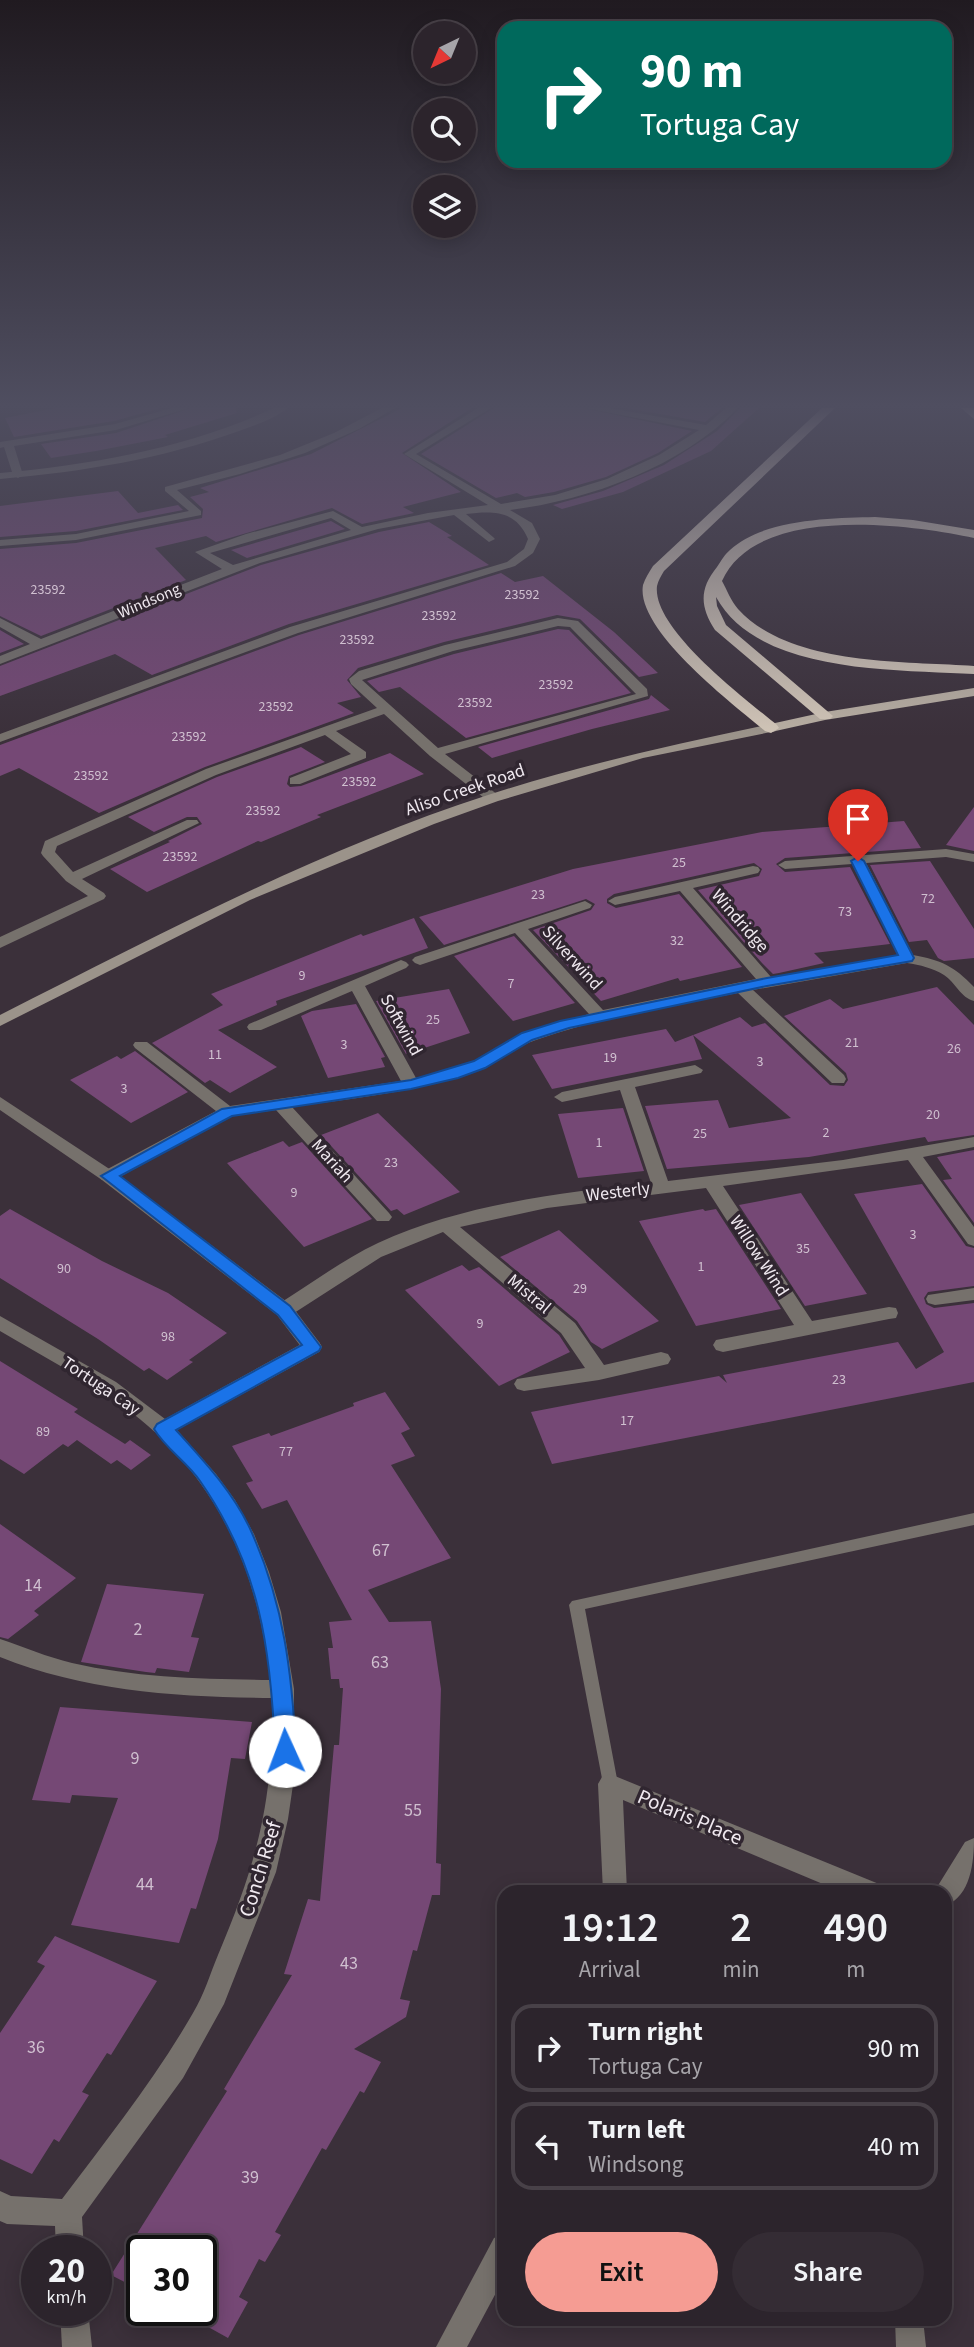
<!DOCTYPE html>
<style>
:root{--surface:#2c242c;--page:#342c34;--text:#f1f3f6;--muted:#a6a4a9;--line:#484148;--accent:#f59c93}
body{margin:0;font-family:"Source Sans 3",sans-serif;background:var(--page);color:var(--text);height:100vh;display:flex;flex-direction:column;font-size:26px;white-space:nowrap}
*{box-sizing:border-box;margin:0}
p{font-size:23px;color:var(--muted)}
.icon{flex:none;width:38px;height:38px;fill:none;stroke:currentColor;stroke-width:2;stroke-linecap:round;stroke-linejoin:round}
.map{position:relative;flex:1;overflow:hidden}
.drawer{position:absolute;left:497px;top:1885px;width:455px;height:441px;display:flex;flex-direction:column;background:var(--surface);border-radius:21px;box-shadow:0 4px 18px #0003,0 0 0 2px var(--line)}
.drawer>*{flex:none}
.hud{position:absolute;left:497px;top:21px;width:455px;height:147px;border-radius:21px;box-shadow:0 4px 18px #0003,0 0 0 2px var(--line);background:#00695c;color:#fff;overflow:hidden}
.needle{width:46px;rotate:223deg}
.tools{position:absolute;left:413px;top:21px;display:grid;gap:14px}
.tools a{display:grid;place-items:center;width:63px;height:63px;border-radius:50%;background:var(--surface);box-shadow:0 4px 18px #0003,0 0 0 2px var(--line);font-size:35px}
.speed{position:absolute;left:21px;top:2235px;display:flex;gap:14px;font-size:35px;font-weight:700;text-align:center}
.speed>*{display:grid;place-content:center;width:91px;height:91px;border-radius:50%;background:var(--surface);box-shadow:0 4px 18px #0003,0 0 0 2px var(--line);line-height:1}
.speed small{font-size:18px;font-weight:400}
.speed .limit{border:4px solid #111;border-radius:10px;background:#fff;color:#111}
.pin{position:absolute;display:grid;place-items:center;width:60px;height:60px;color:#fff;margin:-72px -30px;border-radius:50% 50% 50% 0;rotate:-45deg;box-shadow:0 0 7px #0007}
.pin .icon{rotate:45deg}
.me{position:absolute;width:77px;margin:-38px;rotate:358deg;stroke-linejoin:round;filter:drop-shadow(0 0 5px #0008)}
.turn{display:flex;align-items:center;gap:24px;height:147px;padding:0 28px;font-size:32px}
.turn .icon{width:91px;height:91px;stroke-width:2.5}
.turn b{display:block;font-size:49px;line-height:60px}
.eta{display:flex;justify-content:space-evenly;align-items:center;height:119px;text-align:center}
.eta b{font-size:42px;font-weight:600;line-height:49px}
.primary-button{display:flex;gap:14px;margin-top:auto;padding:14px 28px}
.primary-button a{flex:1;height:80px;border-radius:42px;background:var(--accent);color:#111;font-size:28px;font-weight:600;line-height:80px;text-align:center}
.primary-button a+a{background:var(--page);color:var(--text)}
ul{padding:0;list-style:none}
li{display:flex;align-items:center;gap:21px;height:88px;margin:0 14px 10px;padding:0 14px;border:4px solid var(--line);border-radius:21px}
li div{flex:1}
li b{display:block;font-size:26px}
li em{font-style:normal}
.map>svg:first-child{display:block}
.building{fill:#754875}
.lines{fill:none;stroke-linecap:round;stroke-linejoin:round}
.service{fill:#76716c;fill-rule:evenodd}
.minor{fill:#76716c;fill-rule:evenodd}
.tertiary{fill:#76716c;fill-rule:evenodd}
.secondary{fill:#9b938a;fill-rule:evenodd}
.primary{fill:#b8aea2;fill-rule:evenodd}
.motorway{fill:#d1c5b7;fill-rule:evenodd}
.route{fill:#1a73e8;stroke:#114b97;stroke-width:2}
.labels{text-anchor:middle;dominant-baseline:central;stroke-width:7;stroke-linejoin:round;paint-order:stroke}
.number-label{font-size:14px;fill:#d0c0d0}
.far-street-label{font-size:16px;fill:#efe8ef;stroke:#302630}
.street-label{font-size:18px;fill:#efe8ef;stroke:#302630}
.near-number-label{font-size:18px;fill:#d0c0d0}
.near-street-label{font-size:21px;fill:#efe8ef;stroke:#302630}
</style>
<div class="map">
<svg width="974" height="2347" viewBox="0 0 974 2347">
<rect width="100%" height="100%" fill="#3b303a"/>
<!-- building -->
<g class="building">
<path d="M56,408H161L114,421L14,437L5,418Z"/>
<path d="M191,408H236L237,413L165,435L168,437L96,451L51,458L41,444L116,433Z"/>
<path d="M402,408H472L402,453L461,492L403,507L414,513L362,524L332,508L216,542L206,536L155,548L186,580L41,636L0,616V549L76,543L202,518L203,509L190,497L209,492L200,488L311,454Z"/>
<path d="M494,408H583L692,431L658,453L606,477L554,492L525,497L517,493L496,498L421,454Z"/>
<path d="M626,408H722L705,422Z"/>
<path d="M740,408H759L711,451L623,492L562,509L553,505L603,491L664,465L717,431Z"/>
<path d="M118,491L138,513L178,505L183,510L76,531L0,537V506Z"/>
<path d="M331,521L345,529L247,558L231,550Z"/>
<path d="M429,522L452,536L447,537L489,565L289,624L152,675L115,654L0,696V666L261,565L379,532Z"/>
<path d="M501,573L515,582L543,576L614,632L658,673L639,677L580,619L557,615L444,642L358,668L347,680L361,697L337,703L354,713L205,767L99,813L19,768L0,776V745L299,635Z"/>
<path d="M558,629L569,630L631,693L466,738L400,687L379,692L367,681L454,654Z"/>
<path d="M0,630L24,644L0,653Z"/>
<path d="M651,695L670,710L592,729L492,758L478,747L649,699Z"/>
<path d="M301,747L325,762L289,776L287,784L290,787L301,786L390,753L424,774L317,815L321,817L261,842L258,841L147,892L110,869L170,842L168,841L202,824L197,817H187L154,832L128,817L217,777Z"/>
<path d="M974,807V851L946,845Z"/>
<path d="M904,821L921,848L785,858L776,864L785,872L850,867L890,944L814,953L824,963L779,973L773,974L762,963L698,890L759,876L762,869L754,863L614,894L607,899V903L616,908L679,894L742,967L680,981L678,978L601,1001L533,930L591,910L595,904L586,899L444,945L419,917L573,869L762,832Z"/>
<path d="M930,861L974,929V958L944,961L938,958L927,940L909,942L870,865Z"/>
<path d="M414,918L428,948L276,1001L277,1005L218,1030L277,1067L230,1093L210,1080L205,1083L152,1043L223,1005L211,994L361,934L363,936Z"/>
<path d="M514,936L575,1003L513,1021L454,956Z"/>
<path d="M937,987L974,1025V1135L928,1142L925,1137L809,1157L667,1169L645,1106L718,1100L729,1128L791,1118L693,1035L702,1059L552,1089L532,1055L666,1029L675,1042L740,1017L752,1027L765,1023L830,1085L844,1086L848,1080L846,1073L784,1016L830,999L843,1009Z"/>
<path d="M449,989L470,1033L406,1054L376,1001Z"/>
<path d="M356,1004L385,1057L381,1058L385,1067L328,1078L301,1016L312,1011Z"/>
<path d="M135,1051L188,1092L131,1123L70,1080L117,1056L121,1059Z"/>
<path d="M623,1108L644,1171L578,1178L558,1114Z"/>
<path d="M378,1113L460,1192L404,1215L397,1209L391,1211L321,1135Z"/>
<path d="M283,1141L289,1147L302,1142L372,1219L304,1247L227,1163Z"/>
<path d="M974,1150V1223L943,1180L952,1179L937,1157Z"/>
<path d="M922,1184L966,1246L974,1248V1286L928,1292L924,1298L926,1304L934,1308L974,1303V1382L552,1464L531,1412L719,1376L727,1383L723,1375L898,1342L916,1369L944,1352L854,1194Z"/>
<path d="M801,1193L867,1294L805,1306L739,1205Z"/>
<path d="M10,1209L102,1261L168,1293L227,1333L189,1360L193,1362L167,1380L149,1368L144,1371L98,1339L0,1278V1216Z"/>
<path d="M703,1209L705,1211L716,1209L781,1309L696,1326L639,1221Z"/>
<path d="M559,1230L659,1321L602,1349L591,1342L577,1321L500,1257Z"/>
<path d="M462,1265L469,1271L479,1267L559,1335L570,1352L499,1386L405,1290Z"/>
<path d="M0,1361L78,1409L74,1412L125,1444L130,1440L151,1455L131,1470L117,1460L111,1464L77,1440L68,1447L63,1444L24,1474L0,1459Z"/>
<path d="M385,1392L410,1429L401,1433L415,1456L391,1465L451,1558L368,1590L389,1622L431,1621L441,1689L436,1863L441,1864L440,1895H432L417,1951L413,1950L400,1999L410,2001L406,2017L354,2049L381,2062L364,2093L360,2091L326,2150L322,2148L275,2232L281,2235L265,2262L259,2259L239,2297L248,2302L228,2338L201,2323V2250H142V2291L111,2275L227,2091L224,2089L292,1975L284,1974L308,1899L320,1901L334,1745H339L343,1688H340L339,1679H331L328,1648H333L329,1622L352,1620L287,1500L262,1509L246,1483L253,1481L232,1446L269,1433L271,1436L354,1406L353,1403Z"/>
<path d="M0,1524L76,1578L34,1611L39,1615L8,1639L0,1637Z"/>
<path d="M107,1584L204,1594L191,1637L199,1638L189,1672L157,1668L155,1673L146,1672L81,1662Z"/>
<path d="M60,1707L252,1722L245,1759L231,1758L218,1839L196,1909L191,1908L179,1943L71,1925L118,1798L72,1795L70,1803L32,1800Z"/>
<path d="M55,1936L157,1981L111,2055L107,2053L82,2092L89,2095L59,2142L54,2139L32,2174L0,2159V2033L45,1966L37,1962Z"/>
</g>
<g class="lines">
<!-- service -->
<path class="service" d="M974,1513V1525L585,1609L618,1784L616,1789L610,1791L604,1789L569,1605L572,1601Z"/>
<!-- minor -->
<g class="minor">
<path d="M172,408H189L116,430L14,446L23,475L18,478L13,475L4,447L0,448V442L115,424Z"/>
<path d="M382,408H395L359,429L305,453L240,474L177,490L201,511V515L76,540L0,546V540L76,534L189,511L165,491V487L280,455L334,433Z"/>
<path d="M478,408H491L416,454L501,504L555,495L607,479L659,455L699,430L585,408H609L706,425L726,408H738C682,466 590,500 510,510L532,523L540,539L533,553L515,566L298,633L0,742V734L290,627L507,562L524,549L528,539C516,510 493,511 466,514L493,537L495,539L489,542L454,515L378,529L260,563L0,664V656L30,644L0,627V618L41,639L222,569L195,552L246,534L333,511L362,527L428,513L488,505L404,454ZM331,518L351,530L233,565L210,553Z"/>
<path d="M558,618L578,621L647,689L648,696L445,754L498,795V801H488L430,756L384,714L336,731L366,752V758L300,784H290V778L351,754L325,735L216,775L57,846L55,852L73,872L187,820H197L199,823L82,879L104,893L106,896L104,899L0,948V937L88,896L66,881L43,856L41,853L45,841L206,769L377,708L351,684L349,679L359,671L445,645ZM558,626L570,627L636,694L438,748L362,680L453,651Z"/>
<path d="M946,849L974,854V862L946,857L866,863L913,955C941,960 954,966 974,987V1001C961,998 955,982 944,975C933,968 920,965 907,963L753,990L844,1075L846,1079L844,1083H832L738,993C670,1006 601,1017 536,1040C509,1049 489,1068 460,1077C406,1093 348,1099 292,1107L389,1213L392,1217L389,1221H377L276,1110L231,1116L114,1180H102L99,1176L102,1172L216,1111L135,1048L133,1045L135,1042H147L230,1106L401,1081L352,991L261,1030H249L247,1027L249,1024L401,960L406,962L409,965L406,968L365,986L416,1078L474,1062L521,1034L589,1014L515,933L420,965L415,963L412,960L415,957L585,901L592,905L590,908L528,929L603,1010L756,979L680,891L615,905L608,901L615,897L753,866L758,867L760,870L758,873L693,888L771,977L898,955L852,864L785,869L778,865L785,861Z"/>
<path d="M695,1065L703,1070L701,1073L635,1087L668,1181L843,1160L974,1137V1147L923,1157L974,1227V1246L968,1244L908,1160L723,1186L812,1321L889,1307L896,1308L898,1313L896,1318L889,1319L723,1352L716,1350L713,1345L716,1340L794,1325L706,1188L547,1208L460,1227L575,1323L604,1365L661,1352L668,1354L671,1359L668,1364L599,1380L524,1391L517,1389L514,1384L517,1379L585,1368L561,1333L443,1232L381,1257L291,1315H277L275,1310L277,1305C311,1284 342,1260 378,1243C463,1204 559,1193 651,1183L620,1090L562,1102L554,1097L562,1092Z"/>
<path d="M974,1288V1300L935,1305L928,1303L926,1299L928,1295Z"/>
<path d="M0,1316L116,1382L165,1419L305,1342H319L322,1347L319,1352L177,1430L216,1474L235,1500L254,1534L269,1572L281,1612L294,1689V1778L288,1819L276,1872L224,2004L183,2078L82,2217L84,2250H56L55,2226L7,2224L0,2221V2191L11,2196L62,2199C108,2138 155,2079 193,2013C204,1995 210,1974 218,1955C257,1863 274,1799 272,1698C178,1697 88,1692 0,1657V1639C24,1647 47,1657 72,1663C137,1678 204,1679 270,1680C258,1568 216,1474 123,1406C84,1378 41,1355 0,1331Z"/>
<path d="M610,1774L879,1884L882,1892H842L623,1800L627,1892H603L598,1784L602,1777Z"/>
<path d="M974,1838C974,1862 971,1896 945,1906V1892H934L965,1842Z"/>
<path d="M504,2234V2278L467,2347H436L494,2238Z"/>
<path d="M60,2310H88L92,2347H62Z"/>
<path d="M895,2319H923L926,2347H896Z"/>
</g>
<!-- tertiary -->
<g class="tertiary">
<path d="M274,408H288C274,419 255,425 239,431C162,459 81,472 0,479V473C95,464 187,448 274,408Z"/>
<path d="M0,1097L114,1172L291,1305L319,1342L322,1347L319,1352H305L277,1315L102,1180L0,1110Z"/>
</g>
<!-- secondary -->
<path class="secondary" d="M771,724L776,725V731L643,758L498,801L434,824L250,900L0,1026V1015C159,935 318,850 488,795C581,765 676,744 771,724Z"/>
<!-- primary -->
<path class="primary" d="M974,688V696L825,720L771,732L764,728L766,725L825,712Z"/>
<!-- motorway -->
<g class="motorway">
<path d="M822,408H835L664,571C661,576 658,581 657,586C652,629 746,699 777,725L779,728L771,733L765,731C734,705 635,630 643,585C645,579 649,572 653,566Z"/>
<path d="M961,408H974V419Z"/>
<path d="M875,517L913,520L974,530V538C908,524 756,504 722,581C727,590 731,601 738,609C790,666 903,661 974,666V674C897,669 759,675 716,597L717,606L726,625L833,716L830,719H820L715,630C700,607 699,589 717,567C721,561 725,554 730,550C763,519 832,518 875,517Z"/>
</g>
</g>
<!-- sky -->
<linearGradient id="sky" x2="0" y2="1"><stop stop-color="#201a20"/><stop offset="0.55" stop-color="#4f4e60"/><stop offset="1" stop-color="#4f4e60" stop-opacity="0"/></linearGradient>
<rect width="974" height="737" fill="url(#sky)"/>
<!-- route -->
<path class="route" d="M858,857L864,861L914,958L912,961L767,986L569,1028L532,1040L485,1068L458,1078L411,1089L232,1116L120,1176L290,1306L321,1347L319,1351L176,1430C204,1461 235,1494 252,1533C284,1605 292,1673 296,1751L293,1757L285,1760L278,1757L275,1751C271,1649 260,1567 200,1481C187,1462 166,1449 154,1429L157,1424L302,1345L278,1315L101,1176L222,1109L411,1080L474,1061L522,1033L560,1021L767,978L898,955L851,861Z"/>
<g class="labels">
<!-- number labels -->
<g class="number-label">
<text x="48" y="590">23592</text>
<text x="522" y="595">23592</text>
<text x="439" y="616">23592</text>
<text x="357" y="640">23592</text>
<text x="556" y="685">23592</text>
<text x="475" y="703">23592</text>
<text x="276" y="707">23592</text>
<text x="189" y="737">23592</text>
<text x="91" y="776">23592</text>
<text x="359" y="782">23592</text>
<text x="263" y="811">23592</text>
<text x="180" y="857">23592</text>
<text x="679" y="863">25</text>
<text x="538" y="895">23</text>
<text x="928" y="899">72</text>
<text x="845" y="912">73</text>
<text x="677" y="941">32</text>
<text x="302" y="976">9</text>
<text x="511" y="984">7</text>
<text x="433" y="1020">25</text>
<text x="852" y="1043">21</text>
<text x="344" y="1045">3</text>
<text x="954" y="1049">26</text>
<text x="215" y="1055">11</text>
<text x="610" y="1058">19</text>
<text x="760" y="1062">3</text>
<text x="124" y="1089">3</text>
<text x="933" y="1115">20</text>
<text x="826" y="1133">2</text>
<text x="700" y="1134">25</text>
<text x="599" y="1143">1</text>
<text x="391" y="1163">23</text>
<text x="294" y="1193">9</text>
<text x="913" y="1235">3</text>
<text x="803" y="1249">35</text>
<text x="701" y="1267">1</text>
<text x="64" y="1269">90</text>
<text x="580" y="1289">29</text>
<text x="480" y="1324">9</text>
<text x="168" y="1337">98</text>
<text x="839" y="1380">23</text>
<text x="627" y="1421">17</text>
<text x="43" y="1432">89</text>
<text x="286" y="1452">77</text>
</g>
<!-- far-street labels -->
<g class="far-street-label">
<text transform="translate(149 601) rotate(-23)">Windsong</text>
</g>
<!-- street labels -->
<g class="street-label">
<text transform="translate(465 790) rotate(-19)">Aliso Creek Road</text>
<text transform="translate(740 921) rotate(49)">Windridge</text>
<text transform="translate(572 958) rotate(48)">Silverwind</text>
<text transform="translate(401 1025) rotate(61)">Softwind</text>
<text transform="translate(332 1161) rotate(48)">Mariah</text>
<text transform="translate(618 1192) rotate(-7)">Westerly</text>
<text transform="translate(759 1256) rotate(57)">Willow Wind</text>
<text transform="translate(529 1294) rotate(40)">Mistral</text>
<text transform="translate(101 1386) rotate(34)">Tortuga Cay</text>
</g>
<!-- near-number labels -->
<g class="near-number-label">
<text x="381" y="1550">67</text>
<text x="33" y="1585">14</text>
<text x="138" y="1629">2</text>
<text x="380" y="1662">63</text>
<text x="135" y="1758">9</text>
<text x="413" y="1810">55</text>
<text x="145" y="1884">44</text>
<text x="349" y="1963">43</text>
<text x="36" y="2047">36</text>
<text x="250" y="2177">39</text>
</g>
<!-- near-street labels -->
<g class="near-street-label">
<text transform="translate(690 1817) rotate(23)">Polaris Place</text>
<text transform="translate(260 1869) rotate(-73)">Conch Reef</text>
</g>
</g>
</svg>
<div class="tools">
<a><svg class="needle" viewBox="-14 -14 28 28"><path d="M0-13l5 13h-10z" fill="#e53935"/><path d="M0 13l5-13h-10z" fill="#a6a4a9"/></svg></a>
<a><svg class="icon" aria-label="search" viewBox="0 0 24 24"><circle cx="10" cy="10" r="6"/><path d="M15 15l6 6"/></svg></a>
<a><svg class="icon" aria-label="layers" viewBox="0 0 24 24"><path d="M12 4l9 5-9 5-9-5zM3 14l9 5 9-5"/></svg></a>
</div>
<div class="speed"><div>20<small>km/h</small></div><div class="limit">30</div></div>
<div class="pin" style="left:858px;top:861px;background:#d93025"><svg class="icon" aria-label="arrive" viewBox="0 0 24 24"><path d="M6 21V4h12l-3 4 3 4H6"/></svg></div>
<svg class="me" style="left:285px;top:1751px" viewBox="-20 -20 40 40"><circle r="19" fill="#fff"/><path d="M0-13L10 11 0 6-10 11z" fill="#1a73e8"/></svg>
<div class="hud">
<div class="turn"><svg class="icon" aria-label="right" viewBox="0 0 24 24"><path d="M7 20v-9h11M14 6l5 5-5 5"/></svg><div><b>90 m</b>Tortuga Cay</div></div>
</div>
<section class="drawer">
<div class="eta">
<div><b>19:12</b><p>Arrival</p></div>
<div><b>2</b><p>min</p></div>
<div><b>490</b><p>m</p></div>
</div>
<ul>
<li><svg class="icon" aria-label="right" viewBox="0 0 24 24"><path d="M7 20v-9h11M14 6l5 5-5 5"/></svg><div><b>Turn right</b><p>Tortuga Cay</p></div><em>90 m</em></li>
<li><svg class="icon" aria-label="left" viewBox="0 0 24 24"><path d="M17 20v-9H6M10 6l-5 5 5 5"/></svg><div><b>Turn left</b><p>Windsong</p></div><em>40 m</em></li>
</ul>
<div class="primary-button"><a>Exit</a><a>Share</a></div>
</section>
</div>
